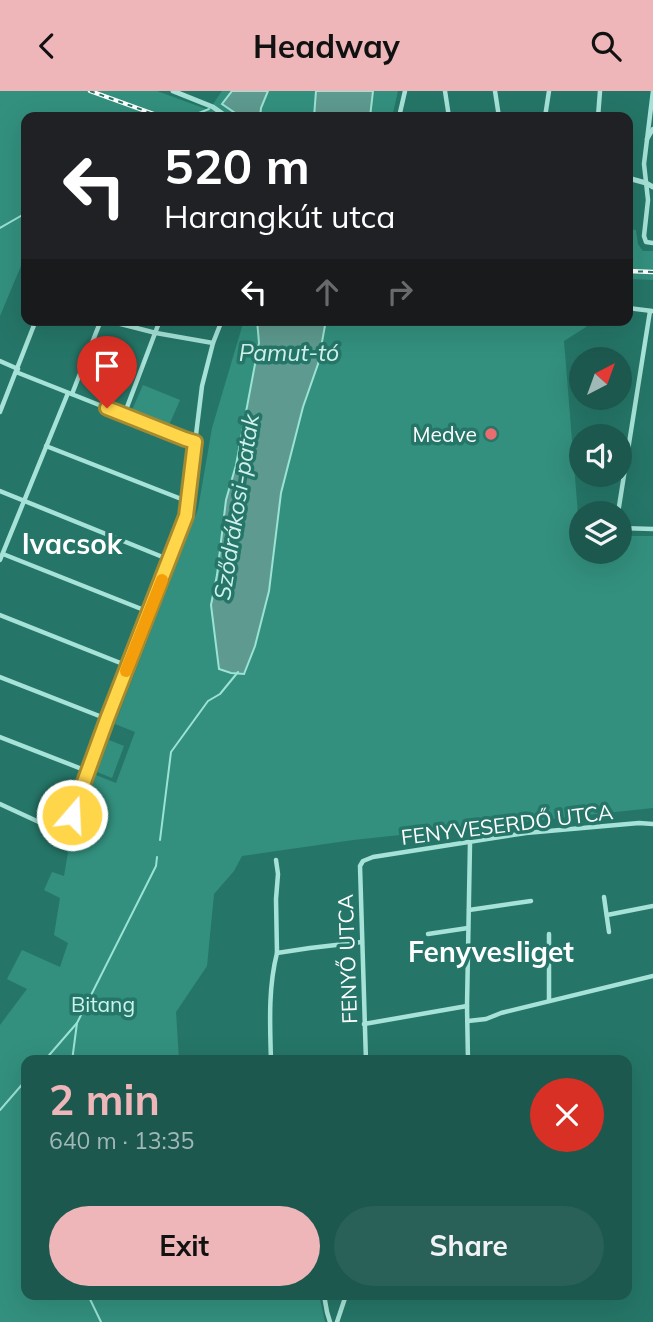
<!DOCTYPE html>
<meta charset="utf-8">
<style>
:root{--surface:#1c584e;--page:#296158;--text:#f1f3f6;--muted:#a0b8b6;--accent:#eeb6b9}
body{margin:0;font-family:Mulish,sans-serif;background:var(--page);color:var(--text);height:100vh;display:flex;flex-direction:column;font-size:26px;white-space:nowrap}
*{box-sizing:border-box;margin:0}
p{font-size:23px;color:var(--muted)}
.icon{flex:none;width:38px;height:38px;fill:none;stroke:currentColor;stroke-width:2;stroke-linecap:round;stroke-linejoin:round}
.map{position:relative;flex:1;overflow:hidden}
.drawer{position:absolute;left:21px;top:964px;width:611px;height:245px;display:flex;flex-direction:column;background:var(--surface);border-radius:14px;box-shadow:0 7px 28px #0002}
.drawer>*{flex:none}
.guide{position:absolute;left:21px;top:21px;width:612px;height:214px;border-radius:14px;box-shadow:0 7px 28px #0002;background:#202124;color:#fff;overflow:hidden}
.needle{width:46px;rotate:41deg}
.tools{position:absolute;left:569px;top:256px;display:grid;gap:14px}
.tools a{display:grid;place-items:center;width:63px;height:63px;border-radius:50%;background:var(--surface);box-shadow:0 7px 28px #0002;font-size:35px}
.pin{position:absolute;display:grid;place-items:center;width:60px;height:60px;color:#fff;margin:-72px -30px;border-radius:50% 50% 50% 0;rotate:-45deg;box-shadow:0 0 7px #0007}
.pin .icon{rotate:45deg}
.me{position:absolute;width:77px;margin:-38px;rotate:19deg;stroke-linejoin:round;filter:drop-shadow(0 0 5px #0008)}
.turn{display:flex;align-items:center;gap:24px;height:147px;padding:0 28px;font-size:32px}
.turn .icon{width:91px;height:91px;stroke-width:2.5}
.turn b{display:block;font-size:49px;line-height:60px}
.lanes{display:flex;align-items:center;height:66px;padding:0 28px;background:#0003;justify-content:center;gap:35px;direction:ltr}
.lanes .off{opacity:.35}
.round{display:grid;place-items:center;flex:none;width:74px;height:74px;border-radius:37px;background:var(--page)}
.summary{display:flex;align-items:center;justify-content:space-between;height:119px;padding:0 28px}
h1{font-size:42px;font-weight:700;line-height:52px;color:var(--accent)}
.primary-button{display:flex;gap:14px;margin-top:auto;padding:14px 28px}
.primary-button a{flex:1;height:80px;border-radius:42px;background:var(--accent);color:#111;font-size:28px;font-weight:700;line-height:80px;text-align:center}
.primary-button a+a{background:var(--page);color:var(--text)}
header{display:flex;justify-content:space-between;align-items:center;height:91px;padding:0 28px;background:var(--accent);color:#111;font-size:32px;font-weight:700}
.map>svg:first-child{display:block}
.green{fill:#33907e}
.water{fill:#5e9a8f;stroke:#9be3d4;stroke-width:2}
.lines{fill:none;stroke-linecap:round;stroke-linejoin:round}
.stream{stroke:#9be3d4;stroke-width:2}
.minor{stroke:#a6e2d7;stroke-width:4.5}
.tertiary{stroke:#a6e2d7;stroke-width:5}
.rail-casing{stroke:#fff;stroke-width:4.5}
.rail{stroke:#257668;stroke-width:2;stroke-dasharray:5;stroke-linecap:butt}
.route-casing{stroke:#a68a30;stroke-width:18}
.route{stroke:#ffd54a;stroke-width:12}
.slow{stroke:#f59e0b;stroke-width:12}
.poi-dot{fill:#eb6c6f;stroke:#257668;stroke-width:2.5}
.labels{text-anchor:middle;dominant-baseline:central;stroke-width:7;stroke-linejoin:round;paint-order:stroke}
.poi-label{font-size:21px;fill:#fff;stroke:#257668;text-anchor:end}
.street-label{font-size:21px;fill:#fff;stroke:#257668}
.park-label{font-size:21px;fill:#ccf3eb;stroke:#257668}
.water-label{font-size:23px;font-style:italic;fill:#d0f2ec;stroke:#257668}
.district-label{font-size:28px;font-weight:bold;fill:#fff;stroke:#257668}
</style>
<header><svg class="icon" aria-label="back" viewBox="0 0 24 24"><path d="M15 5l-7 7 7 7"/></svg>Headway<svg class="icon" aria-label="search" viewBox="0 0 24 24"><circle cx="10" cy="10" r="6"/><path d="M15 15l6 6"/></svg></header>
<div class="map">
<svg width="653" height="1231" viewBox="0 0 653 1231">
<rect width="100%" height="100%" fill="#257668"/>
<!-- green -->
<g class="green">
<path d="M0,0H157L209,19L222,0H232L222,13L241,26H26V163L0,225Z"/>
<path d="M268,0H316L314,26H260L261,17Z"/>
<path d="M373,0H398L392,26H370Z"/>
<path d="M628,138L636,139L638,153L643,160H653V189L628,188Z"/>
<path d="M244,229H257L259,252L236,374L226,409L217,484L211,514L219,578L231,582L243,583L255,555L269,500L281,402L303,316L318,273L326,229H588L586,236L564,250L581,460H620V445H653V717L353,749L242,765L234,780L214,803L207,875L176,921L179,969L26,970V1204H319L325,1231H0V934L27,898L7,888L22,859L60,876L68,852L54,844L60,807L44,799L52,781L64,785L70,750L96,684L116,692L135,641L115,633L198,418L212,337Z"/>
<path d="M143,294L180,309L169,334L132,319Z"/>
<path d="M109,649L124,655L112,687L97,681Z"/>
</g>
<!-- water -->
<g class="water">
<path d="M232,0H268L261,17L260,26H241L222,13Z"/>
<path d="M316,0H373L370,26H314Z"/>
<path d="M257,229H326L318,273L303,316L281,402L269,500L255,555L244,583L231,582L219,578L211,514L217,484L226,409L236,374L259,252Z"/>
</g>
<g class="lines">
<!-- stream -->
<g class="stream">
<path d="M189,26L209,18"/>
<path d="M0,137L26,122"/>
<path d="M160,749L171,661L208,610L220,603L238,581"/>
<path d="M44,970L77,932L156,775L157,766"/>
<path d="M72,970L77,932"/>
<path d="M0,1019L26,989"/>
<path d="M88,1204L101,1231"/>
</g>
<!-- minor -->
<g class="minor">
<path d="M445,0L449,26"/>
<path d="M495,0L499,26"/>
<path d="M653,0L644,73L648,109L644,145L646,151L653,152"/>
<path d="M399,26L405,0"/>
<path d="M545,26L549,0"/>
<path d="M598,26L600,0"/>
<path d="M647,48L653,38"/>
<path d="M628,217L652,220"/>
<path d="M105,229L156,242L213,252"/>
<path d="M0,270L18,278"/>
<path d="M16,281L185,348L195,351"/>
<path d="M72,303L101,229"/>
<path d="M0,321L36,229"/>
<path d="M124,324L160,229"/>
<path d="M46,355L189,411"/>
<path d="M0,400L170,469"/>
<path d="M618,422L650,220"/>
<path d="M620,437L653,438"/>
<path d="M3,463L149,521"/>
<path d="M0,469L68,302"/>
<path d="M0,524L128,575"/>
<path d="M0,586L107,628"/>
<path d="M0,646L87,680"/>
<path d="M0,713L65,743L107,628L186,425L202,295L213,252L222,229"/>
<path d="M276,769L278,783L276,808L277,862L310,857L362,851"/>
<path d="M604,806L609,841"/>
<path d="M469,819L531,810"/>
<path d="M607,824L653,815"/>
<path d="M428,843L468,837"/>
<path d="M549,843V910"/>
<path d="M468,930L486,928L501,922L653,885"/>
<path d="M364,933L467,915"/>
<path d="M271,970C270,934 268,897 277,862"/>
<path d="M366,970L360,775L363,770L373,766L526,742L639,732L653,733"/>
<path d="M468,970L467,915L470,752"/>
<path d="M324,1204L327,1221L330,1231"/>
<path d="M337,1231L346,1204"/>
</g>
<!-- tertiary -->
<g class="tertiary">
<path d="M173,0L213,16L227,26"/>
<path d="M628,87L646,92L653,96"/>
</g>
<!-- rail casing -->
<g class="rail-casing">
<g id="rail">
<path d="M90,0L162,26"/>
<path d="M628,180L653,181"/>
</g>
</g>
<!-- rail -->
<use href="#rail" class="rail"/>
</g>
<g class="lines">
<!-- route casing -->
<g class="route-casing">
<path id="route" d="M72,724L107,628L186,425L195,351L185,348L107,317"/>
</g>
<!-- route -->
<use href="#route" class="route"/>
<!-- slow -->
<path class="slow" d="M126,580L162,489"/>
</g>
<!-- markers -->
<circle class="poi-dot" cx="491" cy="343" r="7"/>
<g class="labels">
<!-- poi labels -->
<g class="poi-label">
<text x="477" y="343">Medve</text>
</g>
<!-- street labels -->
<g class="street-label">
<text transform="translate(507 733) rotate(-7)">FENYVESERDŐ UTCA</text>
<text transform="translate(347 868) rotate(-92)">FENYŐ UTCA</text>
</g>
<!-- park labels -->
<g class="park-label">
<text x="103" y="913">Bitang</text>
</g>
<!-- water labels -->
<g class="water-label">
<text x="289" y="261">Pamut-tó</text>
<text transform="translate(236 416) rotate(-81)">Sződrákosi-patak</text>
</g>
<!-- district labels -->
<g class="district-label">
<text x="72" y="452">Ivacsok</text>
<text x="491" y="860">Fenyvesliget</text>
</g>
</g>
</svg>
<div class="tools">
<a><svg class="needle" viewBox="-14 -14 28 28"><path d="M0-13l5 13h-10z" fill="#e53935"/><path d="M0 13l5-13h-10z" fill="#a0b8b6"/></svg></a>
<a><svg class="icon" aria-label="sound" viewBox="0 0 24 24"><path d="M4 9h4l5-4v14l-5-4H4zM17 9q2 3 0 6"/></svg></a>
<a><svg class="icon" aria-label="layers" viewBox="0 0 24 24"><path d="M12 4l9 5-9 5-9-5zM3 14l9 5 9-5"/></svg></a>
</div>
<div class="pin" style="left:107px;top:317px;background:#d93025"><svg class="icon" aria-label="arrive" viewBox="0 0 24 24"><path d="M6 21V4h12l-3 4 3 4H6"/></svg></div>
<svg class="me" style="left:72px;top:724px" viewBox="-20 -20 40 40"><circle r="17" fill="#ffd54a" stroke="#fff" stroke-width="3"/><path d="M0-11L8 9 0 5-8 9z" fill="#fff"/></svg>
<div class="guide">
<div class="turn"><svg class="icon" aria-label="left" viewBox="0 0 24 24"><path d="M17 20v-9H6M10 6l-5 5 5 5"/></svg><div><b>520 m</b>Harangkút utca</div></div>
<div class="lanes"><svg class="icon" aria-label="left" viewBox="0 0 24 24"><path d="M17 20v-9H6M10 6l-5 5 5 5"/></svg><svg class="icon off" aria-label="ahead" viewBox="0 0 24 24"><path d="M12 20V5M6 11l6-6 6 6"/></svg><svg class="icon off" aria-label="right" viewBox="0 0 24 24"><path d="M7 20v-9h11M14 6l5 5-5 5"/></svg></div>
</div>
<section class="drawer">
<div class="summary"><div><h1>2 min</h1><p>640 m · 13:35</p></div><a class="round" style="background:#d93025;color:#fff"><svg class="icon" aria-label="close" viewBox="0 0 24 24"><path d="M6 6l12 12M18 6L6 18"/></svg></a></div>
<div class="primary-button"><a>Exit</a><a>Share</a></div>
</section>
</div>
